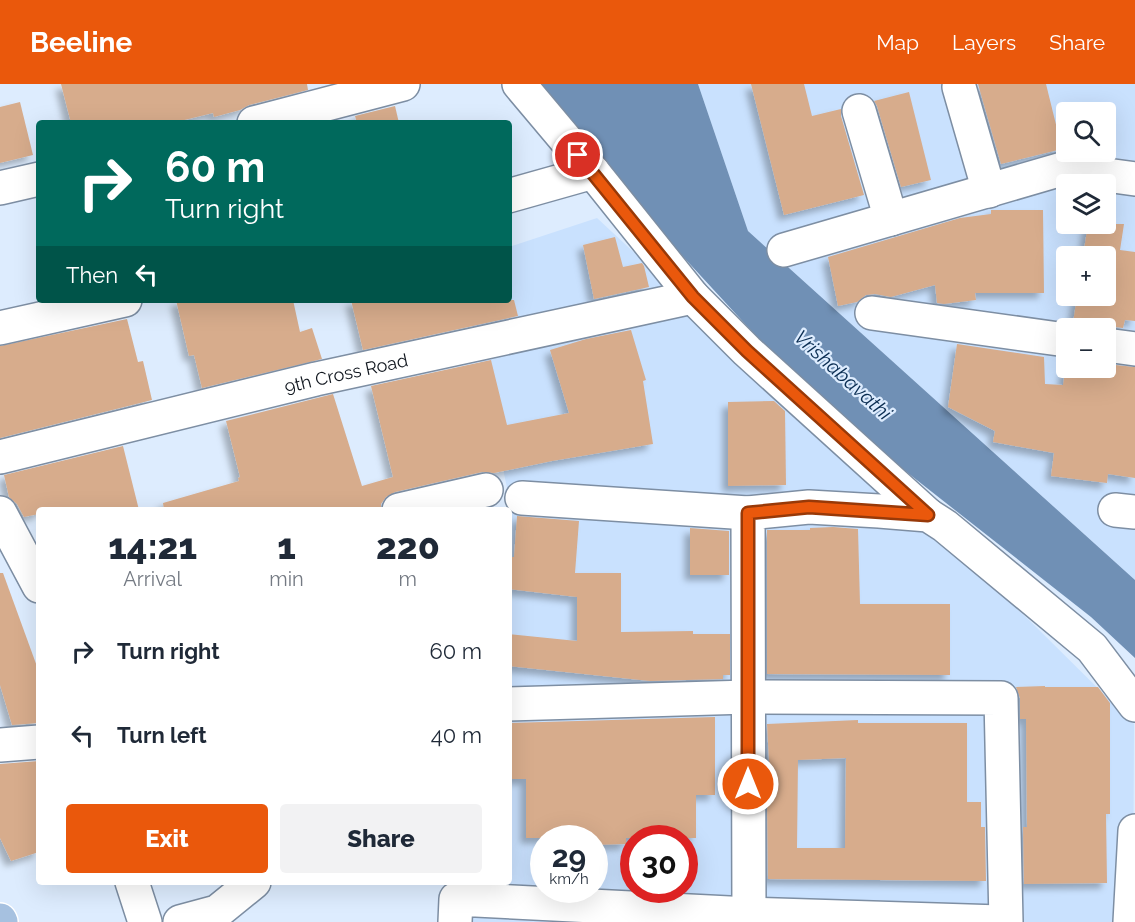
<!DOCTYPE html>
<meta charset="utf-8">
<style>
:root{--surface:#fff;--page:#f2f2f3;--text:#1f2937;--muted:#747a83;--accent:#ea580c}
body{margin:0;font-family:Raleway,sans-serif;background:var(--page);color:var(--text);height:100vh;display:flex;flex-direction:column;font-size:22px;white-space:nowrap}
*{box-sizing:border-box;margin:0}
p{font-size:20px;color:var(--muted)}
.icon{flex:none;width:33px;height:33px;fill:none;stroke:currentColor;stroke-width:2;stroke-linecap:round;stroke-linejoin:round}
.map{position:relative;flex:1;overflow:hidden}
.sheet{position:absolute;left:36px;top:423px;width:476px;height:378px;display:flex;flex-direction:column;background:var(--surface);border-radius:6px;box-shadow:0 6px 24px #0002}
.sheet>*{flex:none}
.top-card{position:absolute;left:36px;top:36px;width:476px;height:183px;border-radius:6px;box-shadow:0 6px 24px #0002;background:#00695c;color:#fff;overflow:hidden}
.controls{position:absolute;left:1056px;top:18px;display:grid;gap:12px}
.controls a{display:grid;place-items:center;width:60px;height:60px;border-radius:6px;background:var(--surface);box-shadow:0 6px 24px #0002;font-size:30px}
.speed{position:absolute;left:530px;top:741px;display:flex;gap:12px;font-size:30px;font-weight:700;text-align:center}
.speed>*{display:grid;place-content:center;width:78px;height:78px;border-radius:50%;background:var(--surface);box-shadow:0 6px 24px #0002;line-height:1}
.speed small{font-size:15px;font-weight:400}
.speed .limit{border:9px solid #d22;background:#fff;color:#111}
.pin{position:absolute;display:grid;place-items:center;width:51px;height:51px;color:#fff;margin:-26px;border:3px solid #fff;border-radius:50%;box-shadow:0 2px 6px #0007}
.me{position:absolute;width:66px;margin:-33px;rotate:0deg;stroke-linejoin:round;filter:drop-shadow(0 0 4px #0008)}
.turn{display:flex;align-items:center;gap:21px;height:126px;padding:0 30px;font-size:27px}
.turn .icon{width:78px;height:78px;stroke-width:2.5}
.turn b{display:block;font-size:42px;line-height:51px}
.then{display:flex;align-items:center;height:57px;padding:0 30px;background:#0003;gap:12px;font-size:22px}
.eta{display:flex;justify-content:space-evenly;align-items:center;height:102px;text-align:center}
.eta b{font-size:36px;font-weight:800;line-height:42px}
.cta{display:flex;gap:12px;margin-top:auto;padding:12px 30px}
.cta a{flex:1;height:69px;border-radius:6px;background:var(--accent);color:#fff;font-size:24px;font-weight:800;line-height:69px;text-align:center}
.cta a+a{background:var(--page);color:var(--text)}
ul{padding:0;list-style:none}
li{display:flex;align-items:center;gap:18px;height:84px;padding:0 30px}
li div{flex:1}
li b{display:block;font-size:22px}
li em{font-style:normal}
header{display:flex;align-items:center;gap:36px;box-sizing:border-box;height:84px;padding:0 30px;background:var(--accent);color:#fff}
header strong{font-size:28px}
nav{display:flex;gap:33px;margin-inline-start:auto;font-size:21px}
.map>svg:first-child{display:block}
.built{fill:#c9e1fe;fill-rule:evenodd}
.water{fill:#7090b5}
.building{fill:#d7ac8c;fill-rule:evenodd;filter:url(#shadow)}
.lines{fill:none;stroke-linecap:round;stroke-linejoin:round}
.minor-casing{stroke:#7d8ea3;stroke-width:36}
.major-casing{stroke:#fff;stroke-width:36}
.minor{stroke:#fff;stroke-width:33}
.major{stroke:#a6c1e0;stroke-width:33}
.route-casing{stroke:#983908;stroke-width:15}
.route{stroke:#ea580c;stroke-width:10}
.labels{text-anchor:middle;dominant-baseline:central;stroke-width:4.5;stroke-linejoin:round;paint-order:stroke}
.street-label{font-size:18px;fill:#11171f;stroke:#ddecfe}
.water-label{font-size:20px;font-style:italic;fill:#0a2d52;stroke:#ddecfe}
</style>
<header>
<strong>Beeline</strong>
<nav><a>Map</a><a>Layers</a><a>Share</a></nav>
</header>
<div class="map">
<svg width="1135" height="838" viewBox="0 0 1135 838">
<defs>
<filter id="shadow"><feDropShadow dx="-5.5" dy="5.5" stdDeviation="3" flood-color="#0004"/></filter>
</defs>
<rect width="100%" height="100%" fill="#ddecfe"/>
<!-- built -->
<g class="built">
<path d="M698,0H1135V496L748,147ZM1066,28H1106V68H1066ZM1066,100H1106V140H1066ZM1066,172H1106V212H1066ZM1066,244H1106V284H1066Z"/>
<path d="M597,134L1030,537L1134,640L1133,838H455L456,798H508V426H507L509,413L467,216H508L509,163ZM543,754H594V806H543ZM633,754H684V806H633Z"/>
</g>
<!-- water -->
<path class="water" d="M530,0H698L748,147L1135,496V574L1091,533L815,316L550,28Z"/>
<!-- building -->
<g class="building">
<path d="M61,0H307L308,6L249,21L240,26L214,33L213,29L172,39H71Z"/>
<path d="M751,0H804L812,32L841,25V32L864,111L784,131Z"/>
<path d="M978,0H1046L1062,65L1001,80Z"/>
<path d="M909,8L931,96L901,103L877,22L874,17Z"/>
<path d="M20,18L33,71L0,79V23Z"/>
<path d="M395,22L399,39H357L355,32Z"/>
<path d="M991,126H1043L1044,209H975L976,216L944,220L937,219L935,201L891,213L875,210L866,211L857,218L838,222L828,173L960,134L991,130Z"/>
<path d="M1088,140H1124L1120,166L1135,168V237L1125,236L1123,244L1108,242L1098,244H1080L1077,241L1073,239L1077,212H1106V172H1083Z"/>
<path d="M615,153L623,183L642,179L644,182L649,203L594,215L583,161Z"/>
<path d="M176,216H293L300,248L312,244L322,275L202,304L194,271L189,272Z"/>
<path d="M351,216H514L518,232L363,266Z"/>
<path d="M127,235L138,278L143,277L152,316L0,354V262Z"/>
<path d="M631,246L646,296L643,297L653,360L552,377L494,389L482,388L395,408L386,413L381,420V426H164L163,419L239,397L238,394L240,393L226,337L333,310L362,402L393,393L371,302L491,276L507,341L569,329L550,266L586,255Z"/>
<path d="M957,260L1044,273L1045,300L1063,301L1066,280V284H1106V280L1135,283V394L1108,390L1107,399L1051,392L1054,369L993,358L995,347L948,323Z"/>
<path d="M774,317L785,327L786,401L728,402V318Z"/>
<path d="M123,362L139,426H39V430L24,433L17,420L9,413L4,391Z"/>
<path d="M517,432L579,437L575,489H621V548L693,547V550H730V591H723V595L650,597L508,582V550L577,557V513L508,505V473H514Z"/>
<path d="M833,443L858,445L860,520H950V591L767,590V446H810V444Z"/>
<path d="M690,444L729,447V491H690Z"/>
<path d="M0,489H3L39,588V639L12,641L0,601Z"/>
<path d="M1045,602V603H1098L1110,619V730H1106L1107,799L1024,800L1023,743H1027L1026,635H1020V614L1016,603Z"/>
<path d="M715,633V711H696V754H626V760L594,761V754H526V695H509V639Z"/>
<path d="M858,636V639H967V718H981V743H985L986,797L768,795L767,714H771L767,640ZM846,674L845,764H797L798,676Z"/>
<path d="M39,677V768L11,777L0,754V680Z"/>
</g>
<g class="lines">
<!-- minor casing -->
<g class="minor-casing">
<g id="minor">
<path d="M519,0L593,88L693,213L747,267L928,431"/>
<path d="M959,3L989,107"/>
<path d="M859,27L891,135"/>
<path d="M254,39L403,0"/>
<path d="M0,104L39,95"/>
<path d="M508,112L593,88"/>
<path d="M784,166L1062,85L1135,95"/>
<path d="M872,229L1066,256"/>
<path d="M0,244L125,216"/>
<path d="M1106,261L1135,265"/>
<path id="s1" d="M0,373L316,295L693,213"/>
<path d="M522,414L748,429"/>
<path d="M399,426L486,406"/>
<path d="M1115,426L1135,428"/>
<path d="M0,429L39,502"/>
<path d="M508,620L748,613L1001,614L1006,838"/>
<path d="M0,661L39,658"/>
<path d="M132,798L145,838"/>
<path d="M180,838L217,828L254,798"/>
<path d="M455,838L456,815L749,830L1000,838"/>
<path d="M749,838L748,429L809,423L879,427L928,431L945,442L1092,564L1135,621"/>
<path d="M1130,838L1135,747"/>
</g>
</g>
<!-- major casing -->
<g class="major-casing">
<path id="major" d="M0,836L1,838"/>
</g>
<!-- minor -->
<use href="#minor" class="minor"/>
<!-- major -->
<use href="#major" class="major"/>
</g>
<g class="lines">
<!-- route casing -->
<g class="route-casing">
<path id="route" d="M578,71L693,213L747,267L928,431L809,423L748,429V700"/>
</g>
<!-- route -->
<use href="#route" class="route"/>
</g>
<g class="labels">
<!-- street labels -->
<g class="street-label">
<text stroke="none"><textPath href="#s1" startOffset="356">9th Cross Road</textPath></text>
</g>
<!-- water labels -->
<g class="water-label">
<text transform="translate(843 291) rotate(42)">Vrishabavathi</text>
</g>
</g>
</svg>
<div class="controls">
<a><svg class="icon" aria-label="search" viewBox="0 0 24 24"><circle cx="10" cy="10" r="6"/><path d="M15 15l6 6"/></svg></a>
<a><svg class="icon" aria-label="layers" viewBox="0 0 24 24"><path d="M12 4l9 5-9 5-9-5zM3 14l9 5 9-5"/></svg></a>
<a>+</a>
<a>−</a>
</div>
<div class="speed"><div>29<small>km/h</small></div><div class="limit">30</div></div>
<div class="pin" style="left:578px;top:71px;background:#d93025"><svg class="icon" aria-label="arrive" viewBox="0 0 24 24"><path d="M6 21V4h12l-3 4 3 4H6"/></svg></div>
<svg class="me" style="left:748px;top:700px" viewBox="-20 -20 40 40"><circle r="17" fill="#ea580c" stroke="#fff" stroke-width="3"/><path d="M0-11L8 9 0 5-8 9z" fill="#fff"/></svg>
<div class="top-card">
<div class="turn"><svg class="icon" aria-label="right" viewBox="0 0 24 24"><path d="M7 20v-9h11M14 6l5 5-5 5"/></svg><div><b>60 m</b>Turn right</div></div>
<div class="then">Then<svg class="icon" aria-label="left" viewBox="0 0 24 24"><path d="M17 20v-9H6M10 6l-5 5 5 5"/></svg></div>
</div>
<section class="sheet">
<div class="eta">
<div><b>14:21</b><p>Arrival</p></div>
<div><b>1</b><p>min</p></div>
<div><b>220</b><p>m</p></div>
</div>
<ul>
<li><svg class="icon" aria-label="right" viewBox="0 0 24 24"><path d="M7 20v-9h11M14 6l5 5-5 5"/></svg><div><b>Turn right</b></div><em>60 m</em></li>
<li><svg class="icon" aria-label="left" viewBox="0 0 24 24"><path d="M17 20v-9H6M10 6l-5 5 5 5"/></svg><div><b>Turn left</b></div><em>40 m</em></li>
</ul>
<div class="cta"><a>Exit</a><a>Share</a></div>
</section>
</div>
